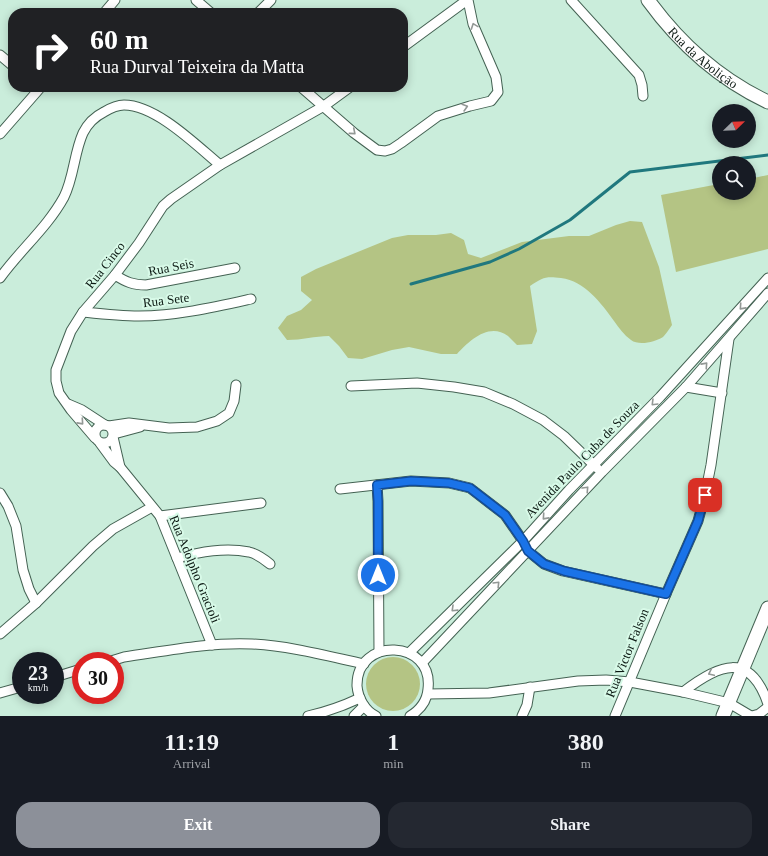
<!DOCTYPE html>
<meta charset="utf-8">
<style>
:root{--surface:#171b24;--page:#242831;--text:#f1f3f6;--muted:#9ea1a6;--accent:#8c9099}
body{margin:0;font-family:"Times New Roman",serif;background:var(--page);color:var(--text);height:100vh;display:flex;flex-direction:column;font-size:15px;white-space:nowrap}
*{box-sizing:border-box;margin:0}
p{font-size:13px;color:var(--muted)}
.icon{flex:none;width:22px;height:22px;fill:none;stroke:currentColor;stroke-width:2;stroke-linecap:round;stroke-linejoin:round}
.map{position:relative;height:716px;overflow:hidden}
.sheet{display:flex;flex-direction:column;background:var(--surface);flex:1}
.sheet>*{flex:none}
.top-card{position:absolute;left:8px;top:8px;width:400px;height:84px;border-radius:16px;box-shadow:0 2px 10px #0003;background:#202124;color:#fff;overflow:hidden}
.needle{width:26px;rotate:67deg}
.fabs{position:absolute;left:712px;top:104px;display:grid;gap:8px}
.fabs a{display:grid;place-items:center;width:44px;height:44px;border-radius:50%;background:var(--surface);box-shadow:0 2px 10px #0003;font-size:20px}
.speed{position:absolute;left:12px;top:652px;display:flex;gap:8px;font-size:20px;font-weight:700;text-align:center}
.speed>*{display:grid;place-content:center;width:52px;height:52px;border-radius:50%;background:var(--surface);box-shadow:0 2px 10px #0003;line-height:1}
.speed small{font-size:10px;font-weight:400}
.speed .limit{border:6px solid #d22;background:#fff;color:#111}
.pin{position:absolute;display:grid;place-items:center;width:34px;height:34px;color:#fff;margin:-17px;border-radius:8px;box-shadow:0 2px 6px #0006}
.me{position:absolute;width:44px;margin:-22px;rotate:0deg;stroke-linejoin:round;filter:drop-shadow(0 0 3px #0008)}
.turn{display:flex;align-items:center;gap:14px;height:84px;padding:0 16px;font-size:18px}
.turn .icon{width:52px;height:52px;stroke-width:2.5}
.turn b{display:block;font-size:28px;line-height:34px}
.eta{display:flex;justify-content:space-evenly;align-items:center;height:68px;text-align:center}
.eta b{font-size:24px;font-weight:800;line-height:28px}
.cta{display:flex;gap:8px;margin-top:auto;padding:8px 16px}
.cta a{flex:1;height:46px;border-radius:16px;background:var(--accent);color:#fff;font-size:16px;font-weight:800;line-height:46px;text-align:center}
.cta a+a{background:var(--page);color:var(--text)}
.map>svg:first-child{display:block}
.green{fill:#b4c484}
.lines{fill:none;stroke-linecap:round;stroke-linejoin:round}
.stream{stroke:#20787e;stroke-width:3}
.minor-casing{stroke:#446253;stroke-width:11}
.secondary-casing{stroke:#446253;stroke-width:15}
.minor{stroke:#fff;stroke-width:9}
.secondary{stroke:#fff;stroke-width:13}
.oneway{stroke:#929895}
.route-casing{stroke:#114b97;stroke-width:10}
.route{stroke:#1a73e8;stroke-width:7}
.labels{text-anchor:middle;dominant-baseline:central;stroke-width:4;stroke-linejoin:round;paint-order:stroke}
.street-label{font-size:13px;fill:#0c1913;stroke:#d8fae8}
</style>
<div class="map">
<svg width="768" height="716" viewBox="0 0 768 716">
<rect width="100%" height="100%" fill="#caeddb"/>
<!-- green -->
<g class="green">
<path d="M768,175V249L676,272L661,195L719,184V193H749V179Z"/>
<path d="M630,221L642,222L659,267L672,325C670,328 666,334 663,337C655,342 639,346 631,340C624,335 619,328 614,321C601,303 585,281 561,278C546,276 543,277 530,286L537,331L532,344L517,345C514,342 511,339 508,336C489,322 469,341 457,354H441L409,347L392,350L362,359L348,358L339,346L329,336C315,336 302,340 287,340L278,328L287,316L301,310L312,300L301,291V277L316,269L392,238L408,235H436L451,233L464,240L468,254L481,258L522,242L569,236H589L616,225Z"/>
<circle cx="393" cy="684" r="27"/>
</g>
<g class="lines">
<!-- stream -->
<path class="stream" d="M411,284L490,262L519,249L570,220L630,172L768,155"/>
<!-- minor casing -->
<g class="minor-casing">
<g id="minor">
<path d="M196,0L211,13"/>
<path d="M571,0L639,75L642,85L643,96"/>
<path d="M104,13L115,0"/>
<path d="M258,13L271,0"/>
<path d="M403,47L467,0"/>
<path d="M0,55L13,66"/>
<path d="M301,87L354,133L377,150L385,151L392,149L401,143L438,116L470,106L491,101L498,92L496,77L473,24L468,0"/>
<path d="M0,134L41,87"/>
<path d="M115,275C126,282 133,285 146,285L235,268"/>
<path d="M0,278C20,250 47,228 64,197C74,177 74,153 83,133C88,123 94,117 104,112C109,109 117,105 124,105C156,105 196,145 220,165"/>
<path d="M83,312C102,314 120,316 139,316C176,316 215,307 251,299"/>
<path d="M351,386L417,383L454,387L484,392L513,404L543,420L564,436L597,468"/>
<path d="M686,387L722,393"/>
<path d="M68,404L82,410L105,425"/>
<circle cx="104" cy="434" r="9"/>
<path d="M109,426L129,423L169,428L197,427L217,421L229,413L234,401L236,385"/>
<path d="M114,434L140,427"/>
<path d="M113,437L120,467"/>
<path d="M95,438L71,410L59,393L56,381V370L71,331L83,312L115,275L139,243L163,206L171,199L220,165L324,106L350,87"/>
<path d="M100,443L114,462L120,467L160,516L212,645"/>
<path d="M377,485L378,501L379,652"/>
<path d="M340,489L411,481L449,483L470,488L505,515L523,541L528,551L544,564L563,571L666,594"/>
<path d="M0,493L8,506L16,526L23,570L29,589L36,603"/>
<path d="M160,516L261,503"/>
<path d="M177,558C200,552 225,547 249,552C257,554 264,559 270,564"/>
<path d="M0,634L36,603L93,546L113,529L152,507"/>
<path d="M409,653L523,541L569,490L660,397L768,278"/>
<path d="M111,661L124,657C166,651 209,642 252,644C290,646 327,656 364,664"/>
<path d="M422,663L602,472L686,387L768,293"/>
<path d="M55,677L81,669"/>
<path d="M683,692C719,664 750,651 768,704"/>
<path d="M0,693L21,687"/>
<path d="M428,694L489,693L578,681L606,680L630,682L683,692L729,703L751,716"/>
<path d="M308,716C326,712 343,706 360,698"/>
<path d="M354,716L364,706"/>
<path d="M376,716C365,711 358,698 357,686C356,636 434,639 428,689C427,701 420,710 410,716"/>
<path d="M522,716L527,705L530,687"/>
<path d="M615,716L666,594L698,521L705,495L711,465L729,339"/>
<path d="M752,716L759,714L768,707"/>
</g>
</g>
<!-- secondary casing -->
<g class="secondary-casing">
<g id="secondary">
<path id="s1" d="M648,0C680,44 719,79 768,102"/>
<path d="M723,716L768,608"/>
</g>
</g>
<!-- minor -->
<use href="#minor" class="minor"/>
<!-- secondary -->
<use href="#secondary" class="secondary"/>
</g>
<!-- one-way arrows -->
<defs><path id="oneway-chevron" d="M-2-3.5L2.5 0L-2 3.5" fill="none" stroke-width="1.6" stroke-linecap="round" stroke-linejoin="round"/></defs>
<g class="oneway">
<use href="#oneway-chevron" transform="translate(474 26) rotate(-110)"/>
<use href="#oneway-chevron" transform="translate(465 107) rotate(-16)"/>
<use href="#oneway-chevron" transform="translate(353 132) rotate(40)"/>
<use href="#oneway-chevron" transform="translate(742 307) rotate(132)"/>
<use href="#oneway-chevron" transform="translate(705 365) rotate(-48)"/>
<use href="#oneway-chevron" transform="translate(654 403) rotate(135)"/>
<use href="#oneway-chevron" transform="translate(81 422) rotate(48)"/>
<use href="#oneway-chevron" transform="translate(586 489) rotate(-47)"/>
<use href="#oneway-chevron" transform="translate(545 517) rotate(132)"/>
<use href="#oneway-chevron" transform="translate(497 584) rotate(-46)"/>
<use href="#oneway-chevron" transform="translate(454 609) rotate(136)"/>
<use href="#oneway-chevron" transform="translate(711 673) rotate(155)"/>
</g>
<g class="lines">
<!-- route casing -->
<g class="route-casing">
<path id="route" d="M378,575V501L377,485L411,481L449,483L470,488L505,515L523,541L528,551L544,564L564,571L666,594L698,521L705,495"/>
</g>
<!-- route -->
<use href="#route" class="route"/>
</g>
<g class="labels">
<!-- street labels -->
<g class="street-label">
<text stroke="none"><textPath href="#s1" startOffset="80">Rua da Abolição</textPath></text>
<text transform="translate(105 265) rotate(-52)">Rua Cinco</text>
<text transform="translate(171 267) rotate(-11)">Rua Seis</text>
<text transform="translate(166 300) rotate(-7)">Rua Sete</text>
<text transform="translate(582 459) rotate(-46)">Avenida Paulo Cuba de Souza</text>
<text transform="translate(195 569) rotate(68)">Rua Adolpho Gracioli</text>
<text transform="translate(627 653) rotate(-68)">Rua Victor Falson</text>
</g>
</g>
</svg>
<div class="fabs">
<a><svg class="needle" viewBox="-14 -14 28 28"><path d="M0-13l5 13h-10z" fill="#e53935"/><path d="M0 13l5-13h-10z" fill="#9ea1a6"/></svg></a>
<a><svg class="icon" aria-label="search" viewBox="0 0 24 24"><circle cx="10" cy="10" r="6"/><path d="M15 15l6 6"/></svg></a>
</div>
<div class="speed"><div>23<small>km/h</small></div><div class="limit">30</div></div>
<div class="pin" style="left:705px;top:495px;background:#d93025"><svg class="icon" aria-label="arrive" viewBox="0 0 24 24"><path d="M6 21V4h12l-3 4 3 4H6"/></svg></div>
<svg class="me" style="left:378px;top:575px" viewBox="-20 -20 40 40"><circle r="17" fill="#1a73e8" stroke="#fff" stroke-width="3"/><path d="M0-11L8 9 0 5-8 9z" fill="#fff"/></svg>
<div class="top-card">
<div class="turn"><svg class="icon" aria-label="right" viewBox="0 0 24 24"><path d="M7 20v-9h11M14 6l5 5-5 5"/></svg><div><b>60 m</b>Rua Durval Teixeira da Matta</div></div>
</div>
</div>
<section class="sheet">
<div class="eta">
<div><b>11:19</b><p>Arrival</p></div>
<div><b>1</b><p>min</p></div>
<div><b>380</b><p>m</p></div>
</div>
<div class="cta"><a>Exit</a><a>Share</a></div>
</section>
